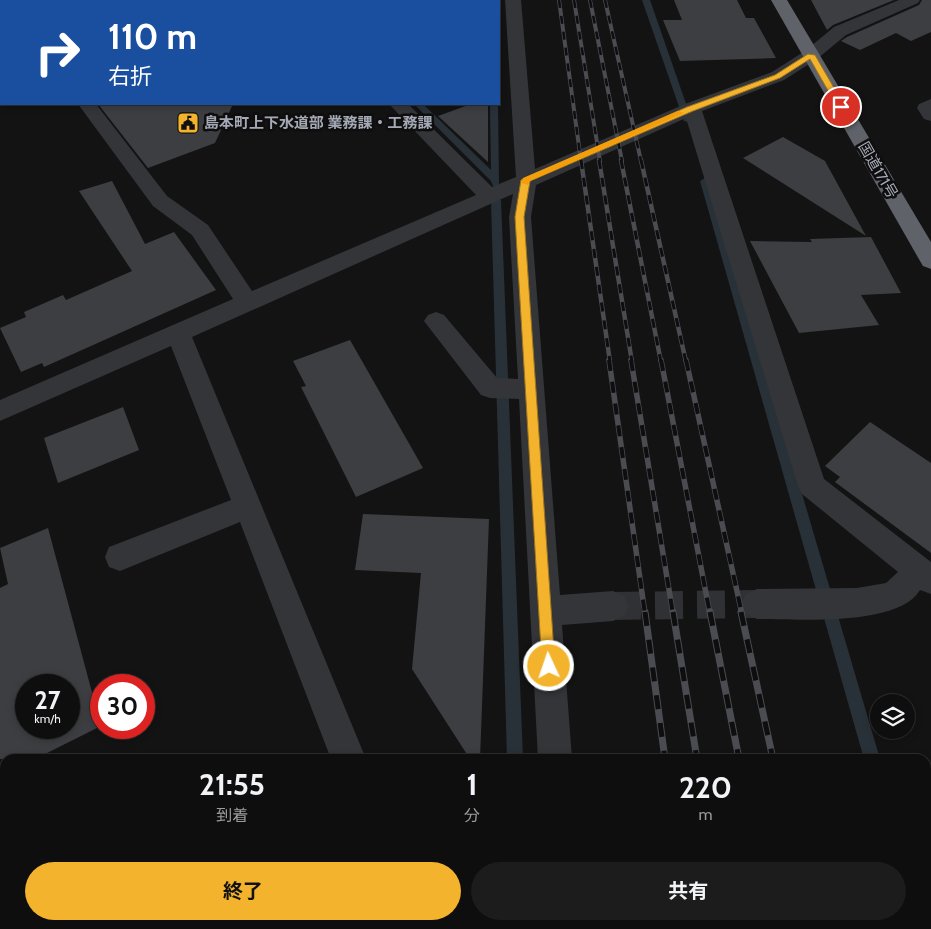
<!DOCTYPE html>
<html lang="ja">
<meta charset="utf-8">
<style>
:root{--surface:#0e0e0f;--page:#1c1c1d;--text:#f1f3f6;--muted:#9b9c9e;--line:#2e2e2f;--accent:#f3b32c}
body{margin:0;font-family:Cabin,"Noto Sans JP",sans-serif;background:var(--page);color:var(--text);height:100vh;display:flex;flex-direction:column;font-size:19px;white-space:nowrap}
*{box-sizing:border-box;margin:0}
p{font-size:16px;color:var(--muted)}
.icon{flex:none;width:28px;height:28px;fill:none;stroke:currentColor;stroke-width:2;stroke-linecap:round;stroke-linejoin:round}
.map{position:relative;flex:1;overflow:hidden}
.side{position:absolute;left:0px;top:754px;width:931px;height:176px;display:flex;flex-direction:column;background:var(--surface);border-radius:15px 15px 0 0;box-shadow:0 2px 8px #0003,0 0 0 1px var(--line)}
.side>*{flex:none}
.guide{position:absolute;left:0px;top:0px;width:500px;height:105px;box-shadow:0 2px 8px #0003,0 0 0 1px var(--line);background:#1a4fa0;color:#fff;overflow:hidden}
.tools{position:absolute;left:870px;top:694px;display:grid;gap:10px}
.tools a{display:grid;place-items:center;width:45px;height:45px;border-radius:50%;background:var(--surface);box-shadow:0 2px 8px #0003,0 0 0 1px var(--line);font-size:25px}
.speed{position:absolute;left:15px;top:674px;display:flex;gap:10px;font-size:25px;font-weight:700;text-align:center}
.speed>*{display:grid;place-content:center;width:65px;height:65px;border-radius:50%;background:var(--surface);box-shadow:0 2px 8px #0003,0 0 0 1px var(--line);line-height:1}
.speed small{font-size:12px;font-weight:400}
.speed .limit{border:8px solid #d22;background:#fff;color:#111}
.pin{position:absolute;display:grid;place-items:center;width:42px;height:42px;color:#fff;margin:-21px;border:2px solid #fff;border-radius:50%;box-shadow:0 1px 5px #0007}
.me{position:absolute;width:55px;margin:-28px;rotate:357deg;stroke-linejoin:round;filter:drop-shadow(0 0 4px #0008)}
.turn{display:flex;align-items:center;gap:18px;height:105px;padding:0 25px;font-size:22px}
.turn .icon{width:65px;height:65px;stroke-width:2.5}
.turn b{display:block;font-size:35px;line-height:42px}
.eta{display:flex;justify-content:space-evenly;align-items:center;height:85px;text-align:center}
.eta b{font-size:30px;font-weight:700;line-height:35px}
.action{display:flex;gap:10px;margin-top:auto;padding:10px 25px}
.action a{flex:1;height:58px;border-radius:30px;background:var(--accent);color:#111;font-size:20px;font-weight:700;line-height:58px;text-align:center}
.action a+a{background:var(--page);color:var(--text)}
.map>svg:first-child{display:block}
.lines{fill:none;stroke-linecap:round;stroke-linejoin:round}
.stream{fill:#293138;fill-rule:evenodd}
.building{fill:#3d3e41;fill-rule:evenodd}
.minor-tunnel{stroke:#303134;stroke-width:28;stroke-dasharray:28 14;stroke-linecap:butt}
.minor{fill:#343539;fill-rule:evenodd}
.highway{fill:#60626a;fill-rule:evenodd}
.rail-far3-casing{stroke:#4b4c52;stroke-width:4}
.rail-far2-casing{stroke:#4b4c52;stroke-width:4.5}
.rail-far1-casing{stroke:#4b4c52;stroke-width:5.5}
.rail-casing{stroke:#4b4c52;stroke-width:7}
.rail-far3{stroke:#0e0e0f;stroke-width:2.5;stroke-dasharray:8;stroke-linecap:butt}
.rail-far2{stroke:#0e0e0f;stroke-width:3;stroke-dasharray:9;stroke-linecap:butt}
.rail-far1{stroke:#0e0e0f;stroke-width:4;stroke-dasharray:11;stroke-linecap:butt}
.rail{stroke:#0e0e0f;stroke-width:5;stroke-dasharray:14;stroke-linecap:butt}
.route{fill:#f3b32c;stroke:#9e741d}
.slow{fill:#f59e0b}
.labels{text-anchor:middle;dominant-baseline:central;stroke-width:5;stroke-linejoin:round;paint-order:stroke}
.far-poi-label{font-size:15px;font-weight:bold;fill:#a4a9b5;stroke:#0e0e0f;text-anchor:start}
.far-street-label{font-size:15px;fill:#a4a9b5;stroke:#0e0e0f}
</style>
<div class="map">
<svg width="931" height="929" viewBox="0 0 931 929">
<rect width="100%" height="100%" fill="#131314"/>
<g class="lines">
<!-- stream -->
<g class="stream">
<path d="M310,0H318L319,1H311Z"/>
<path d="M487,0H495V1H488Z"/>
<path d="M642,0H650L692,121L691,123L684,121Z"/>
<path d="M414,104H423L491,170L490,104H498L499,186H493L491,181Z"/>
<path d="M705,178L710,181L880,759H864L700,181Z"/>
<path d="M496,197L501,200L523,759H507L491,200Z"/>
<path d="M926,919L930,929H912L911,925H926Z"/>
<rect x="512" y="925" width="18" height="4"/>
</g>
</g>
<!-- building -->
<g class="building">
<path d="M674,0H737L746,18H754L776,58L680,61L663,20H682Z"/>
<path d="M811,0H894L833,25L827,30Z"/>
<path d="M922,0H931V32L911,41L896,33L860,50L841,41L847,37L919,5Z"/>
<path d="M98,104H233L215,143L148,168Z"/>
<path d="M471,104H488V162L438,116Z"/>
<path d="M783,137L825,161L866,236L743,158Z"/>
<path d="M112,181L145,244L174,232L216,290L44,367L42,363L21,372L0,328L26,317L24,312L63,295L66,300L132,271L79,191Z"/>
<path d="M871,237L901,293L861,295L879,325L799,333L750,241L812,242L810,239Z"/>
<path d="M350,340L423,468L356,497L301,387L306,386L293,361Z"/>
<path d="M123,407L139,450L58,483L44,438Z"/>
<path d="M870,422L931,463V553L835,482L840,477L825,466Z"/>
<path d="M363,514L489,519L480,759H470L412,669L421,573L355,570Z"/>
<path d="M48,528L101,726L35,759H0V588L8,584L0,548ZM26,685H69V728H26Z"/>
</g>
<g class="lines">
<!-- minor-tunnel -->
<path class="minor-tunnel" d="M613,606L757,604"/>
<!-- minor -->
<g class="minor">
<path d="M288,0H304L305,1H289Z"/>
<path d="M505,0H521L535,169L685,104L772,72L805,51L834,27L899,0H920L918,3L846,35L817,59L784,80L702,111L824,479L931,562V594L920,590C899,627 795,619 757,619L746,614L741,604L746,594L757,589L857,588L886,583L898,572L802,494L798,486L686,118L536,185L531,217L560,595L613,591L624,596L629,606L624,616L613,621L562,625L572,759H538L519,399L490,398L481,395L424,321L428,315L436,312L444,315L497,378L518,379L509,217L513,194L192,337L366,759H331L240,522L120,571L109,567L105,557L109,547L231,500L171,346L0,421V400L233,299L192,235L153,206L78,104H96L167,196L208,225L252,291L476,195L389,104H408L492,187L516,177Z"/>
<rect x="0" y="18" width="1" height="10"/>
<path d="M931,99V121L924,119L917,108L919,104Z"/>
<rect x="545" y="925" width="40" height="4"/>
</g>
<!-- highway -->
<path class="highway" d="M771,0H787L931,242V269L923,266L920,261Z"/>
<!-- rail-far3 casing -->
<g class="rail-far3-casing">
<g id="rail-far3">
<path d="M559,0L581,161"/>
<path d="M574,0L600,161"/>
<path d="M590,0L622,161"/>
<path d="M605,0L641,161"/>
</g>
</g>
<!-- rail-far2 casing -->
<g class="rail-far2-casing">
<g id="rail-far2">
<path d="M581,160L610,362"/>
<path d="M599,160L632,362"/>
<path d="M621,160L661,362"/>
<path d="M641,160L686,362"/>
</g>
</g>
<!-- rail-far1 casing -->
<g class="rail-far1-casing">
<g id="rail-far1">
<path d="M609,360L645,614"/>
<path d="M631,360L673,614"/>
<path d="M661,360L710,614"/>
<path d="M686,360L742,614"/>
</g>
</g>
<!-- rail casing -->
<g class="rail-casing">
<g id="rail">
<path d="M645,612L665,759"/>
<path d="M673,612L697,759"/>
<path d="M710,612L739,759"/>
<path d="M741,612L773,759"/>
<path d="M688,925L689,929"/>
<path d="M725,925L726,929"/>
<path d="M771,925L772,929"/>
<path d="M809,925L810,929"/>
</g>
</g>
<!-- rail-far3 -->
<use href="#rail-far3" class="rail-far3"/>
<!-- rail-far2 -->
<use href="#rail-far2" class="rail-far2"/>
<!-- rail-far1 -->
<use href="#rail-far1" class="rail-far1"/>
<!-- rail -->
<use href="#rail" class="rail"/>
</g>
<!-- route -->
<path class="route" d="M808,54L815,55L845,107L844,108H838L810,59L780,78L693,111L530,181L524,217L555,666L554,671L549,673L544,671L542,666L515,217L521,180L687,107L775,75Z"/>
<!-- slow -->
<path class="slow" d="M678,111L684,113L530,181L528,185L521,183L523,178Z"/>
<!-- icons -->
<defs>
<g id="civic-square" transform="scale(1.125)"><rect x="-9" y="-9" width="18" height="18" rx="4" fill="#f3b32c" stroke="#0e0e0f"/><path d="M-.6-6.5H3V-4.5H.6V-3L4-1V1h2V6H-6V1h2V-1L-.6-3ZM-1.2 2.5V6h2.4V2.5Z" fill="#111"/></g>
</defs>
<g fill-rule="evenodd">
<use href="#civic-square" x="188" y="123"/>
</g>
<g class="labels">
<!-- far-poi labels -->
<g class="far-poi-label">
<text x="204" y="123">島本町上下水道部 業務課・工務課</text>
</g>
<!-- far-street labels -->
<g class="far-street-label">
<text transform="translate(878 170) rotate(60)">国道171号</text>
</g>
</g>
</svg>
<div class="tools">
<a><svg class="icon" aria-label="layers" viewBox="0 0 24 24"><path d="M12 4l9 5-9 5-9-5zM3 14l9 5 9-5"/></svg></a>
</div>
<div class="speed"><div>27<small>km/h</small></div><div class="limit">30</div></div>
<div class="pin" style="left:841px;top:107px;background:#d93025"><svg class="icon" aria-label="arrive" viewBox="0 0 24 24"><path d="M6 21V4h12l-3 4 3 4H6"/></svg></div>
<svg class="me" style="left:549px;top:666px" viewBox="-20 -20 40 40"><circle r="17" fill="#f3b32c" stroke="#fff" stroke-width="3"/><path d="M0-11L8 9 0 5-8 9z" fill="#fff"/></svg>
<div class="guide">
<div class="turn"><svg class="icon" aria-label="right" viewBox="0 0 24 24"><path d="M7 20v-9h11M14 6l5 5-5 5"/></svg><div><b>110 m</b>右折</div></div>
</div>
<section class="side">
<div class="eta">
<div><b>21:55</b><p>到着</p></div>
<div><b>1</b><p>分</p></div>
<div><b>220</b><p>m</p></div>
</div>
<div class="action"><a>終了</a><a>共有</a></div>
</section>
</div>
